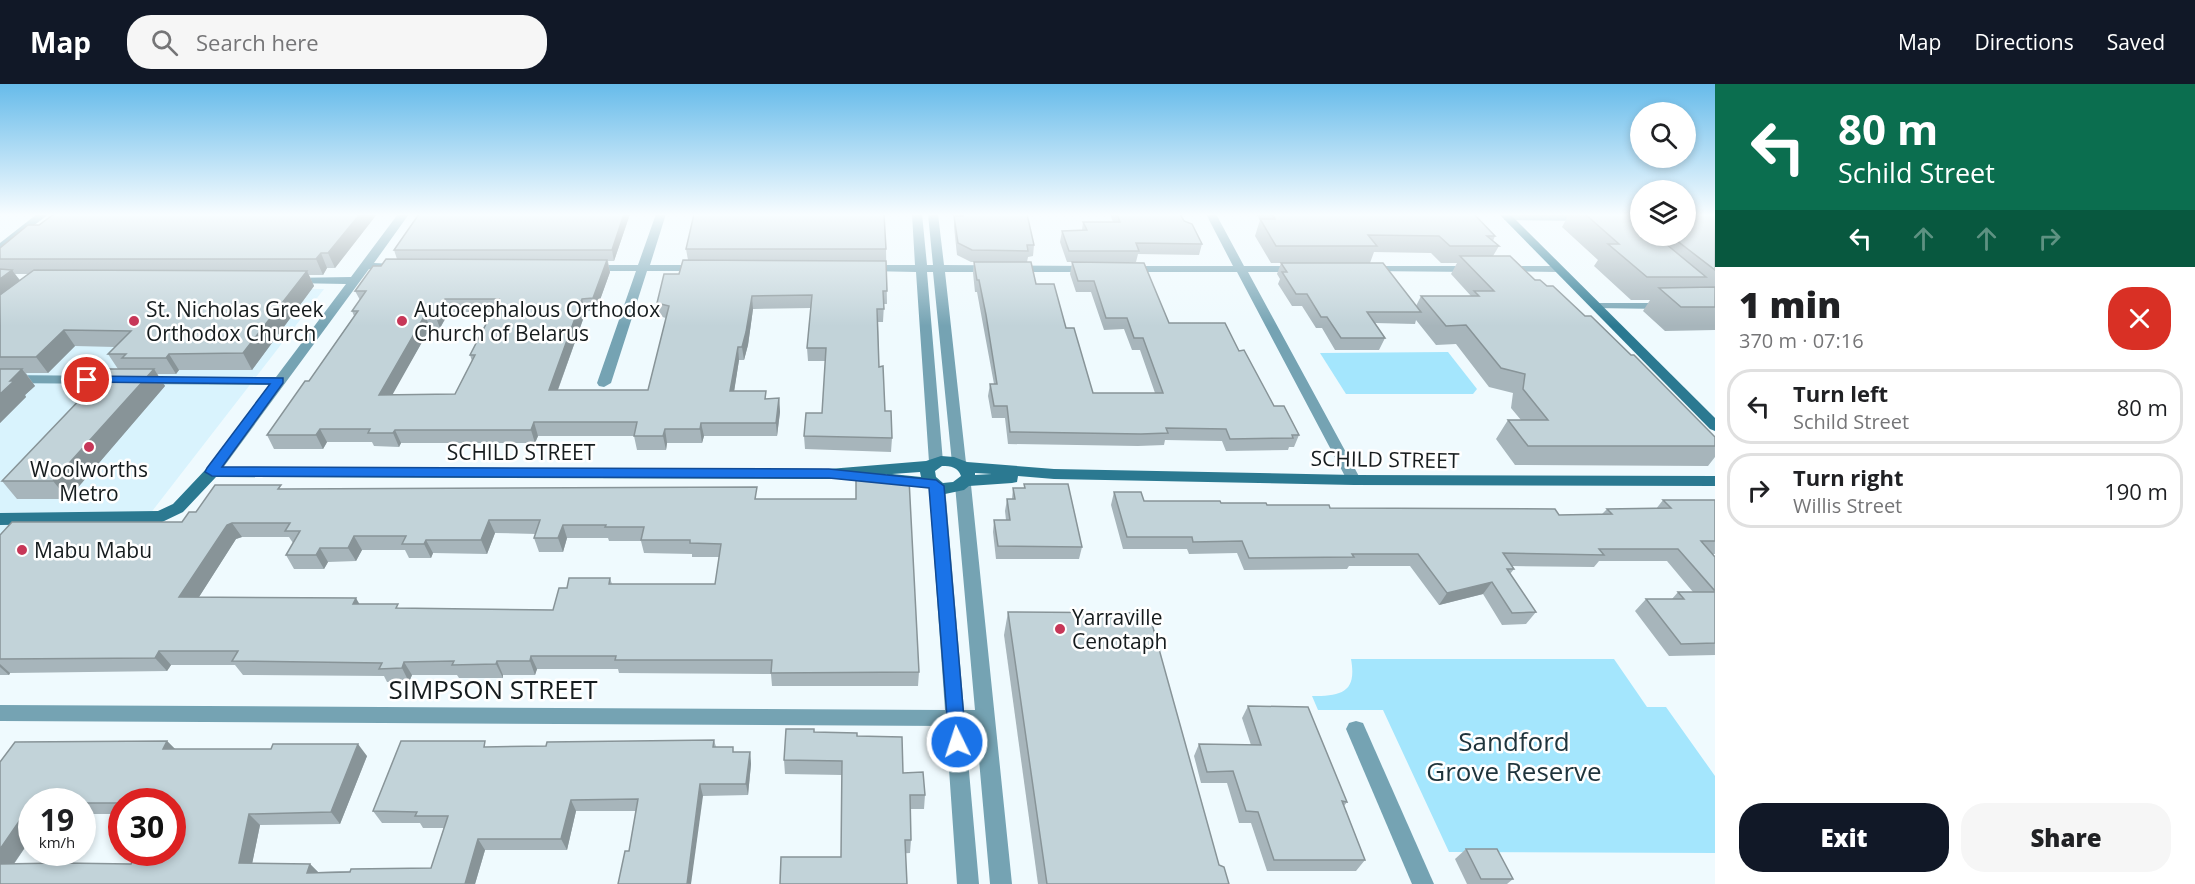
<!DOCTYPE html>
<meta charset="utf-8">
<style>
:root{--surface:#fff;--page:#f6f6f6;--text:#202124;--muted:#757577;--line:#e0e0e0;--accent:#111827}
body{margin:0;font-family:"Open Sans",sans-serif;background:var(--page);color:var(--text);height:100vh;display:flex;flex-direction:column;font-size:22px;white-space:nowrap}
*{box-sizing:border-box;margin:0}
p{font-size:20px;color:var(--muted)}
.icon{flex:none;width:33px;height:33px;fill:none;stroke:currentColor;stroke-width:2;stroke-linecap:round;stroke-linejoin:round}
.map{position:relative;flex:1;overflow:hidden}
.panel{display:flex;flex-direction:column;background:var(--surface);width:480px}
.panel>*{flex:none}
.top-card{background:#0b6e4f;color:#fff;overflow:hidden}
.tools{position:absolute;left:1630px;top:18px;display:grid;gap:12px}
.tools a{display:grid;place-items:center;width:66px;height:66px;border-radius:50%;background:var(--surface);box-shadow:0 3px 9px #0003;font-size:30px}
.speed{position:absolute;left:18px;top:704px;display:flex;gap:12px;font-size:30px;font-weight:700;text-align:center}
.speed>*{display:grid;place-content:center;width:78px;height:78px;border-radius:50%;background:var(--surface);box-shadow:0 3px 9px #0003;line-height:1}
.speed small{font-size:15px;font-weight:400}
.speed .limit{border:9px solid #d22;background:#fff;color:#111}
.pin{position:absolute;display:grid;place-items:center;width:51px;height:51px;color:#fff;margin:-26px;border:3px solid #fff;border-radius:50%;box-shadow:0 2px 6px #0007}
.me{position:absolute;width:66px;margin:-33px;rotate:356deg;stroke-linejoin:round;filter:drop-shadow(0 0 4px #0008)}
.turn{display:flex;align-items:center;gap:21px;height:126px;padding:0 24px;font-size:27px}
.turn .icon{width:78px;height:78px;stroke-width:2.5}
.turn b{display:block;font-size:42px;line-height:51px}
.lanes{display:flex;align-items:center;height:57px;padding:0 24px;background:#0003;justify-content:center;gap:30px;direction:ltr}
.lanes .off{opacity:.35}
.round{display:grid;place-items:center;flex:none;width:63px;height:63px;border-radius:24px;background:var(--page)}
.head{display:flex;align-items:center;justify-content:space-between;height:102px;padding:0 24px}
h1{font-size:36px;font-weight:800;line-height:45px}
.action{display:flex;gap:12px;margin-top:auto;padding:12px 24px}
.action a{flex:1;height:69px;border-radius:24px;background:var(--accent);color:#fff;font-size:24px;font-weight:800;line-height:69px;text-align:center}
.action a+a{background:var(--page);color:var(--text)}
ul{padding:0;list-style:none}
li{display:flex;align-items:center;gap:18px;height:75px;margin:0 12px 9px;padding:0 12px;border:3px solid var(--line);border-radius:24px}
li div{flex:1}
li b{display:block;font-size:22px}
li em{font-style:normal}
header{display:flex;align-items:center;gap:36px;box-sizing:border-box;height:84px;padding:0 30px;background:var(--accent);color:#fff}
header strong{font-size:28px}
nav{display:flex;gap:33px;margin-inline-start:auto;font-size:21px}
.search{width:420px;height:54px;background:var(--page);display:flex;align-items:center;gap:15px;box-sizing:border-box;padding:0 21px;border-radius:24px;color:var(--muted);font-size:22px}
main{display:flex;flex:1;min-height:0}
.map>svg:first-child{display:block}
.built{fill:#d9f3fd}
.green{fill:#a4e6fd}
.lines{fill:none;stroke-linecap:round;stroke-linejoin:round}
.lane{fill:#75a3b3;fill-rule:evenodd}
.street{fill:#75a3b3;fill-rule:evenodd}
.secondary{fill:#2b7991;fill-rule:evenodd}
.wall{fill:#a7b5bb;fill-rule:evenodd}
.shaded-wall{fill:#889498}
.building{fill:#c2d3d9;stroke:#889498;stroke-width:1.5;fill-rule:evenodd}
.route{fill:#1a73e8;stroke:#114b97;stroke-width:1.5}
.poi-dot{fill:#c73758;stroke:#fff;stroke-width:2}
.labels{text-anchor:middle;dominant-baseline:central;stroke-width:5;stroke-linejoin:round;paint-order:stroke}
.poi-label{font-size:21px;fill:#161c1e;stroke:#fff;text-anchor:start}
.street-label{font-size:21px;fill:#161c1e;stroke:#fff}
.near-street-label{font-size:26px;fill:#161c1e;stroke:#fff}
.near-park-label{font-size:26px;fill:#1f343c;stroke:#fff}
</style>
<header>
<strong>Map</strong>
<div class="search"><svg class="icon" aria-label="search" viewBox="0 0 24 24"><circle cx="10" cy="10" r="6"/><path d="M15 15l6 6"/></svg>Search here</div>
<nav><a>Map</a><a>Directions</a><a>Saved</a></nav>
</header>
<main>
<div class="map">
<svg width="1715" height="800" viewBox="0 0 1715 800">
<rect width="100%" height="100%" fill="#effafe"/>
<!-- built -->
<path class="built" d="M46,202L324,205L78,523H0V206Z"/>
<!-- green -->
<g class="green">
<path d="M1448,268L1477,305L1473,310H1346L1320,269Z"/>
<path d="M1351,575H1614L1647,623H1666L1715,692V769L1449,768L1383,626H1318L1312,612C1342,612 1357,608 1351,575Z"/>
</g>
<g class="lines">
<!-- lane -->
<path class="lane" d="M1595,219H1663L1668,222L1663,225L1592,224L1590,222Z"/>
<!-- street -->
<g class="street">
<path d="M37,130H49L0,167V159Z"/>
<path d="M398,130H409L374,179L395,180V184L369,185L217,392H207L205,388L207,384L270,301L141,300L134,296L136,293H276L346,200L291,199L287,198V194L351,193Z"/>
<path d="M656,130H666L650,181H700L706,184L700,187H647L611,299L604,303L599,302L597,299L636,187H589L583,184L589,181H638Z"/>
<path d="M912,130H922L927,181H933L928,130H938L944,181L1090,182L1096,185L1090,188H945L966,379L959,384L952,379L933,188H927L943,378L936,383L929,378L916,188L868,187L862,184L868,181H915Z"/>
<path d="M1206,130H1216L1244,182H1297L1303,185L1297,188H1248L1361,396L1359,400L1354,401L1347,396L1237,188H1126L1120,185L1126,182H1233Z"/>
<path d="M1508,131H1586L1591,134L1586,137L1504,136V132Z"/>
<path d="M1369,182H1474L1480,185L1474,188L1365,187L1363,185Z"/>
<path d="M1504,182H1558L1564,185L1558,188L1500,187L1498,185Z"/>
<path d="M0,291L117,292L124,296L117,300L0,299Z"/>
<path d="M963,396L971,401L1012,800H990L976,642H965L979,800H957L946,642L0,637V621L945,626L929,402L937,397L945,402L964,626H975L955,401Z"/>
<path d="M1356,637L1363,639L1434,800H1412L1346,645L1349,639Z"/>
</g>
<!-- secondary -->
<g class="secondary">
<path d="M1499,130H1510L1715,334V347L1710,345Z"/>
<path d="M941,372L954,373L967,378L1054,385L1354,391L1715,392V402L1354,401L1054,395L1018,392L1017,398L1012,399L969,402L964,406L945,410L929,404L884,399L882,395L887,390L829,395L216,393L183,428L160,439L0,441V429L158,427L173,420L207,384L212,383L829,385L926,377ZM942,382C951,382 958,383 961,392L953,398L943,399L936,393L935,387ZM920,388L921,393L892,390ZM975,389L992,390L975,391Z"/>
</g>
</g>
<!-- wall -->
<g class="wall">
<path d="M377,130L335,184H327L323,191H309L314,202L252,286H179L176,290H157L165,302L68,415H17L2,397L118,285L108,270L115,263L75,262L48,289H26L35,302L25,311L26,313L0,339V164ZM15,190H28L20,196Z"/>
<path d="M419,130H630L614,177H608L610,188L596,227H586L558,306H648L666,234L659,232L657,219L679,190L688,176L686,165H886L887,220H884L883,238H878L879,283L885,327L892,354L891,368L805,365L804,352L822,329L826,277H808L807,264L811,224L753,225L748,261L744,276H739L734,307L766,315L779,314L780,328L777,352H704L702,359H667L666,366H637L634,352H538L535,359H401L399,363L374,362L372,358H327L323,365H274L267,351L309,297L354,232L352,227L360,216L355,207L381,182L397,175L394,166ZM449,228H492L470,271L472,277L455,310H392L430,244H440Z"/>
<path d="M960,130H1027L1034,161L1033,172L1028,173L1027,178H971L957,171L954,143V132H960Z"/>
<path d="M1110,130H1180L1202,160L1199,171L1138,170L1136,178H1067L1060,158L1062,147L1082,146L1083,138H1113Z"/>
<path d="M1256,130H1474L1495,152L1493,157L1499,162L1493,172L1547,202L1715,353V373L1708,382L1515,381L1496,355L1508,336H1521L1511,324L1513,309L1489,303L1456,260L1436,261L1416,236L1415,240L1375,239L1385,254L1379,266H1335L1322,244H1316L1302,222H1292L1278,200L1280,195L1277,190L1281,179H1271L1255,152L1260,136ZM1374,168L1431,169L1441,179H1457L1451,190L1471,212H1421L1416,222L1370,179Z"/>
<path d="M1569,130H1715V246L1665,247L1643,227L1650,216H1631L1594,182L1598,176L1562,143Z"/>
<path d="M974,178L1036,200L1066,244L1093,309H1155L1140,266H1132L1124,245L1104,246L1091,208H1076L1070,190L1072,178L1169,239L1239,267L1274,322L1299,351L1294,363H1289L1288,366L1226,367L1222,357L1165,356L1164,361L1138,362L1008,360L1005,334H992L988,312L990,300H994L977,208H975L973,189Z"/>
<path d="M1024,400L1082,463L1079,475H996L993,448L994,436H1006L1005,427L1007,415H1012L1013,404H1024Z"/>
<path d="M283,405L758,415L919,588L918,602H772L771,590L619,589L618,585H537L535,591H503V594H459L457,591H412L409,598H387L384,592L243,591L235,581H171L167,587L10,589L9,591H0V451L182,438L196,428ZM495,449L536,450L534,454L539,468H563L567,454H608L609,457H641L644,469L692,470V473H719L715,500H612L610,494L567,504L553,526L400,524L359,520L199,513L236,455L242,453H289L293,459L286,471L294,485H324L328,478L356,477L362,466H405L409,474H431L433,469L487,470Z"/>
<path d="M1114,408L1144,417L1330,424L1559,431L1602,430L1607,425H1656L1663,416H1715V470H1712L1715,473V571L1669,572L1635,527L1646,515H1672L1678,508H1693L1667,477H1599L1594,483L1512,482L1514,485L1510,490L1536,528L1526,540L1502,541L1483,510L1439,521L1410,482H1349L1347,485L1244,486L1237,469L1189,470L1187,465H1123L1111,421Z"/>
<path d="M1008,528L1219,781L1229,800H1038L1004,551Z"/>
<path d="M1248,622L1347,718L1344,722L1365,776L1356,787H1267L1251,739H1239L1227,699H1201L1194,672L1199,660L1251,661L1242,634Z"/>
<path d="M814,648L857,652L903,689L925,711L924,725H910L911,756L910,769L841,773L842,691L785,690L784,676Z"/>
<path d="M714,656L716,663L734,668H750L751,680L748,711L703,712L629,767L636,727H576L567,766H485L475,800H0L15,658L167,657L175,665L367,672L340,740L260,741L252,780H310L318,788L431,784L444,744H423L420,739H382L373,727L488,663L546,662ZM32,717H82V730H122V717H172L131,780H14L32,753Z"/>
<path d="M1466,765L1513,795L1507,800H1467L1455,775Z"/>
</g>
<!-- shaded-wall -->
<g class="shaded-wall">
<path d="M360,130H377L335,184L328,169Z"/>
<path d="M624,130H630L614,177L612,166Z"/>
<path d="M1672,153L1657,176L1666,157Z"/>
<path d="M321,169L327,184L323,191L316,175Z"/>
<path d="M607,176L610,188L596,227L593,214Z"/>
<path d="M12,186L23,201L0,220V195Z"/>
<path d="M307,187L314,202L252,286L243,269Z"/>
<path d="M752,212L753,225L748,261L744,276L742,263Z"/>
<path d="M445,215L449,228L440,244L435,231Z"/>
<path d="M582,215L586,227L553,319L549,306Z"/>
<path d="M425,231L430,244L385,324L379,311Z"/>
<path d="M64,246L75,262L48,289L36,273Z"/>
<path d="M738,263L739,276L732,321L730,307Z"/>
<path d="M169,270L179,286L176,290L166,274Z"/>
<path d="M22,285L35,302L25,311L26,313L0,339V310L10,297Z"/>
<path d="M154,285L165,302L68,415L53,397Z"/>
<path d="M779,314L780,328L777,352L776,339Z"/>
<path d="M534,338L538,352L535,359L531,346Z"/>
<path d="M701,339L704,352L702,359L700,345Z"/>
<path d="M320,345L327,358L323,365L316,351Z"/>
<path d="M665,345L667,359L666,366L663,352Z"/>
<path d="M395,346L401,359L399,363L393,349Z"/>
<path d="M489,436L495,449L487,470L481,456Z"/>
<path d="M232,439L242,453L236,455L190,527L179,513L227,441Z"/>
<path d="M563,441L567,454L563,468L558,454Z"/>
<path d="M354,452L362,466L356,477L348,464Z"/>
<path d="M426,456L433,469L431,474L424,460Z"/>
<path d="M320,464L328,478L324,485L316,471Z"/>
<path d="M1492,498L1483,510L1439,521L1447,509Z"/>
<path d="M356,514L364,528L353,520Z"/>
<path d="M159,567L171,581L167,587L155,574Z"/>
<path d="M531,572L537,585L535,591L530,577Z"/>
<path d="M497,577L503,591V594L496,580Z"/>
<path d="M404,578L412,591L409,598L402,584Z"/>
<path d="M0,580L10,589L9,591L0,583Z"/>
<path d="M167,657L179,669L163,665Z"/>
<path d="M358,660L367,672L340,740L331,728Z"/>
<path d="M750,668L751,680L748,711L746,700Z"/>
<path d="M700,700L703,712L691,800H687Z"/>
<path d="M571,716L576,727L567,766L561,755Z"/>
<path d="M32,728V740L26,736Z"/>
<path d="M249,730L260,741L250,790L239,779Z"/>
<path d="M20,736L32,745V753L6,791L0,787V765Z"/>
<path d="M478,755L485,766L475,800H465Z"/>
<path d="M310,780L321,791L307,789Z"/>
</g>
<!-- building -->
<g class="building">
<path d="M54,130H360L328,169H321L316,175H0V164L28,141H39Z"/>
<path d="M419,130H624L612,166H394Z"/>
<path d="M694,130H884L886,165H686Z"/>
<path d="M963,130H1027L1034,161H1027L1028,167L972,166L958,159L954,132H963Z"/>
<path d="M1117,130H1180L1184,137L1192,140L1202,160L1136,159L1139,167H1069L1062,147L1087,146L1083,138H1120Z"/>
<path d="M1272,130H1474L1495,152H1487L1499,162H1450L1439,152L1368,151L1377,162H1276L1260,135H1275Z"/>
<path d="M1585,130H1641V152H1686V130H1715V186L1672,153L1666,157V160L1706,193H1647L1608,160H1619Z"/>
<path d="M1460,172H1510L1535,196H1540L1547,202H1553L1585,232H1591L1631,271H1634L1715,353V362H1528L1508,336H1548L1523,305L1525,290L1501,284L1466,241L1446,242L1421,212H1479L1474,207H1494Z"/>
<path d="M386,175L607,176L593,214L582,215L549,306H648L669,222L657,219L664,190H679L683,176L886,177L887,207H883L884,225H877L879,283L883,282L885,327H891L892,354L804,352L806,329H822L826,264H807L812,211L752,212L746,248L742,263H738L730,307H766L765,315L779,314L776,339H701L700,345H665L663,352H634L637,338H534L531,346H395L393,349H368L370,345H320L316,351H267L305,297H309L358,227H352L366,207H355L373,182H381ZM445,215H499L470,271H475L455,310L379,311L425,231H435Z"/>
<path d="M974,178H1031L1036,200H1054L1066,244H1074L1093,309H1163L1143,254H1134L1127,234H1106L1094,197H1078L1072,178L1144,179L1169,239H1225L1239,267L1244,266L1274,322H1284L1299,351H1292L1293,354L1230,355L1226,345L1166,344L1168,349L1141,350L1010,348L1007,322H994L990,300H997L986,231L979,196H977Z"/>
<path d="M1281,179H1383L1421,228H1367L1385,254H1341L1327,233H1321L1307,210H1296L1282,188H1287Z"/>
<path d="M0,185L12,186L0,195Z"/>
<path d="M34,186L307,187L243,269L169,270L166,274H122L126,270H108L131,247L64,246L36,273H0V211Z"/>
<path d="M1715,203V223H1681L1659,204Z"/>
<path d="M0,285H22L10,297H14L0,310Z"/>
<path d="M109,285H154L53,397H2Z"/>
<path d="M856,395H909L919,588L771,589L772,576H615L616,572H531L530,577H497L496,580L452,581L454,577L404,578L402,584L379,585L382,579L232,577L238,567H159L155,574L0,575V451L12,438H182L189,428H196L215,401H281L278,405L757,403L755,415H856ZM489,436H540L534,454H558L563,441H606L605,443H644L641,456H690V459L721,460L715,500H609L610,494H569L567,504H559L553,526L396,524L398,520H353L356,514L179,513L227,441L232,439H290L285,447H300L286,471H316L320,464H348L354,452H406L402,460H424L426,456H481Z"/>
<path d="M1024,400H1068L1082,463L998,462L994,436H1010L1007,415H1015L1013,404H1025Z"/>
<path d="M1114,408H1141L1144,417H1220L1221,419H1266L1267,421H1329L1330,424L1555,425L1559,431L1612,430L1607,425L1671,424L1663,416H1715V457H1701L1715,473V507L1678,465H1599L1604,471L1503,469L1514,485H1507L1536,528L1512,529L1492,498L1447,509L1418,470H1352L1354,473L1249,474L1242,457L1193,458L1192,453H1127Z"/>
<path d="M1678,508H1715V559L1681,560L1646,515H1684Z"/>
<path d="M1008,528L1149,529L1219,781L1224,783L1229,800H1047Z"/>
<path d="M1248,622L1308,623L1347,718L1342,717L1365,776H1274L1258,728L1246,727L1233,687L1207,688L1199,660L1261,661Z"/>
<path d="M786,645H814V648L857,649V652L902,653L903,689L923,688L925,711H910L911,756H905L907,800H780L781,773H841L842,677L784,676Z"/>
<path d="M714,656L713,663H733V668H750L746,700H700L687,800H618L625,767H629L638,715L571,716L561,755H478L465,800H0V780L61,779L131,780L137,768H172V717H122V719H82V717H32V728L26,736H20L0,765V678L15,658L167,657L163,665H271L273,660H358L331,728L249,730L239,779L310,780L307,789L350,788L351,785L431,784L448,732H415L417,728L373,727L401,657H485L484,663L546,662L547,658Z"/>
<path d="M1466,765H1497L1513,795H1481Z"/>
</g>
<!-- sky -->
<linearGradient id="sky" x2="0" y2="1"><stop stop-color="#67bbea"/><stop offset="0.54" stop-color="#f8fdff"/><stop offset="1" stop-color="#f8fdff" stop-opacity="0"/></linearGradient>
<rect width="1715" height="242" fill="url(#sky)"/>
<!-- route -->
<path class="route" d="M87,292L283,294V299L222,383L829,385L936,396L944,402L966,658L964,663L957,665L951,663L949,658L929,404L829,394L212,392L205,388L207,384L270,300L82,298L81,296Z"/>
<!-- markers -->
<g class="poi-dot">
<circle cx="134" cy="237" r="6"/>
<circle cx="402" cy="237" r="6"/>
<circle cx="89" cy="363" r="6"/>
<circle cx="22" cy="466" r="6"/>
<circle cx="1060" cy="545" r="6"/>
</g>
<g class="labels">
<!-- poi labels -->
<g class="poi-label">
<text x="146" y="225">St. Nicholas Greek<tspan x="146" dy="24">Orthodox Church</tspan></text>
<text x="414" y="225">Autocephalous Orthodox<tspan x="414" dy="24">Church of Belarus</tspan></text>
<text x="89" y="385" text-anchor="middle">Woolworths<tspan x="89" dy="24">Metro</tspan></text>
<text x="34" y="466">Mabu Mabu</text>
<text x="1072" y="533">Yarraville<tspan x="1072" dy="24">Cenotaph</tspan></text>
</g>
<!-- street labels -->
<g class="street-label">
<text x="521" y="368">SCHILD STREET</text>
<text transform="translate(1385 375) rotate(1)">SCHILD STREET</text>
</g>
<!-- near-street labels -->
<g class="near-street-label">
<text x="493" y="605">SIMPSON STREET</text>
</g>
<!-- near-park labels -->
<g class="near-park-label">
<text x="1514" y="657">Sandford<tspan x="1514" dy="30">Grove Reserve</tspan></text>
</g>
</g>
</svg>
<div class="tools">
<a><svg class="icon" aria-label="search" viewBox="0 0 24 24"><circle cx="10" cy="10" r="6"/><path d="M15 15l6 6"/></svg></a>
<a><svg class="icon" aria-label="layers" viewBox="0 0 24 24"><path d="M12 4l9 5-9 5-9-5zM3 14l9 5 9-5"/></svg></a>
</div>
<div class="speed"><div>19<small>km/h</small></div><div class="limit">30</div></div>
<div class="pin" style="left:87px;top:296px;background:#d93025"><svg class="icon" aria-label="arrive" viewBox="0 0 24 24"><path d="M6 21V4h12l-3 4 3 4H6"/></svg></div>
<svg class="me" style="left:957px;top:658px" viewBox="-20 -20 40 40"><circle r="17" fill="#1a73e8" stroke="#fff" stroke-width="3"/><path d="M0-11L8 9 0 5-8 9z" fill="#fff"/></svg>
</div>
<section class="panel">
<div class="top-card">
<div class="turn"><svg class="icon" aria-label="left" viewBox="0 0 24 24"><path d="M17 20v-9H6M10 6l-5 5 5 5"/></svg><div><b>80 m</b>Schild Street</div></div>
<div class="lanes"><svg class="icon" aria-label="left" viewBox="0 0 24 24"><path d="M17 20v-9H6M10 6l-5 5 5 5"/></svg><svg class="icon off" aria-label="ahead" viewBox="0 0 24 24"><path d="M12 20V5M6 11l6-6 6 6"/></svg><svg class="icon off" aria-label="ahead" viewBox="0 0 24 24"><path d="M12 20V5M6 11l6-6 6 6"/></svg><svg class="icon off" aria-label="right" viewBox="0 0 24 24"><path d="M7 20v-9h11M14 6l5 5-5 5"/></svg></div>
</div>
<div class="head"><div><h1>1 min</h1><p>370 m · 07:16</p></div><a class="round" style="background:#d93025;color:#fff"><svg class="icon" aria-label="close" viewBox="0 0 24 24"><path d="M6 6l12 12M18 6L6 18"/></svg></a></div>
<ul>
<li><svg class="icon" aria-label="left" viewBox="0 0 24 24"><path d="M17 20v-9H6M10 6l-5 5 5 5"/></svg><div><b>Turn left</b><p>Schild Street</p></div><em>80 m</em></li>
<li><svg class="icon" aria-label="right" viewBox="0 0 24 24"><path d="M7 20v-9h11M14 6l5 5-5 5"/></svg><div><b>Turn right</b><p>Willis Street</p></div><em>190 m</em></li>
</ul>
<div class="action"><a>Exit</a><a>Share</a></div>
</section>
</main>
